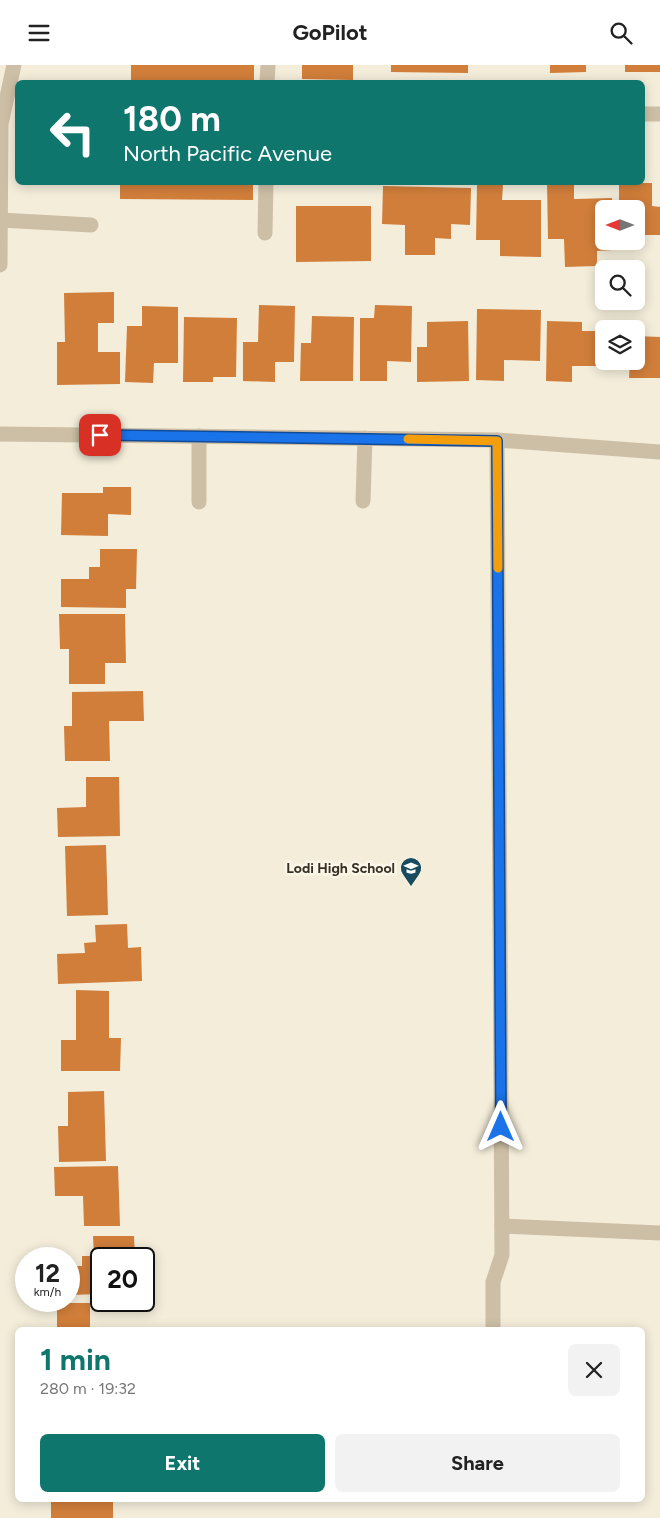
<!DOCTYPE html>
<meta charset="utf-8">
<style>
:root{--surface:#fff;--page:#f2f2f2;--text:#222;--muted:#767676;--accent:#0f766e}
body{margin:0;font-family:Figtree,sans-serif;background:var(--page);color:var(--text);height:100vh;display:flex;flex-direction:column;font-size:19px;white-space:nowrap}
*{box-sizing:border-box;margin:0}
p{font-size:16px;color:var(--muted)}
.icon{flex:none;width:28px;height:28px;fill:none;stroke:currentColor;stroke-width:2;stroke-linecap:round;stroke-linejoin:round}
.map{position:relative;flex:1;overflow:hidden}
.panel{position:absolute;left:15px;top:1262px;width:630px;height:175px;display:flex;flex-direction:column;background:var(--surface);border-radius:8px;box-shadow:0 2px 12px #0003}
.panel>*{flex:none}
.banner{position:absolute;left:15px;top:15px;width:630px;height:105px;border-radius:8px;box-shadow:0 2px 12px #0003;background:#0f766e;color:#fff;overflow:hidden}
.needle{width:32px;rotate:270deg}
.buttons{position:absolute;left:595px;top:135px;display:grid;gap:10px}
.buttons a{display:grid;place-items:center;width:50px;height:50px;border-radius:8px;background:var(--surface);box-shadow:0 2px 12px #0003;font-size:25px}
.speed{position:absolute;left:15px;top:1182px;display:flex;gap:10px;font-size:25px;font-weight:700;text-align:center}
.speed>*{display:grid;place-content:center;width:65px;height:65px;border-radius:50%;background:var(--surface);box-shadow:0 2px 12px #0003;line-height:1}
.speed small{font-size:12px;font-weight:400}
.speed .limit{border:2px solid #111;border-radius:8px;background:#fff;color:#111}
.pin{position:absolute;display:grid;place-items:center;width:42px;height:42px;color:#fff;margin:-21px;border-radius:10px;box-shadow:0 2px 8px #0006}
.me{position:absolute;width:55px;margin:-28px;rotate:0deg;stroke-linejoin:round;filter:drop-shadow(0 0 4px #0008)}
.turn{display:flex;align-items:center;gap:18px;height:105px;padding:0 25px;font-size:22px}
.turn .icon{width:65px;height:65px;stroke-width:2.5}
.turn b{display:block;font-size:35px;line-height:42px}
.round{display:grid;place-items:center;flex:none;width:52px;height:52px;border-radius:8px;background:var(--page)}
.head{display:flex;align-items:center;justify-content:space-between;height:85px;padding:0 25px}
h1{font-size:30px;font-weight:700;line-height:38px;color:var(--accent)}
.primary-button{display:flex;gap:10px;margin-top:auto;padding:10px 25px}
.primary-button a{flex:1;height:58px;border-radius:8px;background:var(--accent);color:#fff;font-size:20px;font-weight:700;line-height:58px;text-align:center}
.primary-button a+a{background:var(--page);color:var(--text)}
header{display:flex;justify-content:space-between;align-items:center;height:65px;padding:0 25px;background:var(--surface);font-size:22px;font-weight:700}
.map>svg:first-child{display:block}
.building{fill:#d17e3a}
.lines{fill:none;stroke-linecap:round;stroke-linejoin:round}
.minor{stroke:#cdbfa5;stroke-width:15}
.route-casing{stroke:#114b97;stroke-width:12}
.route{stroke:#1a73e8;stroke-width:9}
.slow{stroke:#f59e0b;stroke-width:9}
.labels{text-anchor:middle;dominant-baseline:central;stroke-width:5;stroke-linejoin:round;paint-order:stroke}
.poi-label{font-size:14px;font-weight:bold;fill:#383027;stroke:#fbf6e7;text-anchor:end}
</style>
<header><svg class="icon" aria-label="menu" viewBox="0 0 24 24"><path d="M4 6h16M4 12h16M4 18h16"/></svg>GoPilot<svg class="icon" aria-label="search" viewBox="0 0 24 24"><circle cx="10" cy="10" r="6"/><path d="M15 15l6 6"/></svg></header>
<div class="map">
<svg width="660" height="1453" viewBox="0 0 660 1453">
<rect width="100%" height="100%" fill="#f4edda"/>
<!-- building -->
<g class="building">
<rect x="131" y="0" width="123" height="18"/>
<path d="M302,0H353V15L302,14Z"/>
<path d="M391,0H468V8L391,7Z"/>
<path d="M550,0H586V7L550,8Z"/>
<rect x="625" y="0" width="35" height="7"/>
<path d="M120,118H253V135L120,134Z"/>
<path d="M547,118H574V134L612,133V144H604V176H613V185L597,186V201L565,202L564,174H548Z"/>
<path d="M619,118H652V141L660,142V170H636V144H619Z"/>
<path d="M477,120H503L502,135H541V192L500,191V175H476Z"/>
<path d="M383,121L471,123L470,160L451,159V174L435,173V190H405V160L382,159Z"/>
<path d="M296,141H371V196L296,197Z"/>
<path d="M114,227V258H98V287H120V319L57,320V277H65L64,228Z"/>
<path d="M259,240L295,241L294,297H275V317L243,316V277H258Z"/>
<path d="M375,240L412,241L411,297L387,296V316H360V253H374Z"/>
<path d="M142,241L178,242V298H154L153,318L125,317L127,261H142Z"/>
<path d="M477,244L541,245L540,296L504,295V316L476,315Z"/>
<path d="M312,251L354,252L353,316H300L301,278H311Z"/>
<path d="M184,252L237,253L236,312H213V317H183Z"/>
<path d="M468,256L469,316L417,317V282H427V257Z"/>
<path d="M547,256L582,257V266H604V296H621V301H572V317L546,316Z"/>
<path d="M636,271L660,272V313H629L630,296H636Z"/>
<path d="M103,422H131V450L108,449V471L61,470L62,428H103Z"/>
<path d="M100,484H137L136,524H126V543L61,542V514H89V502H100Z"/>
<path d="M59,549H125L126,598H105V619H69V584H60Z"/>
<path d="M143,626L144,656H109L110,696H65L64,661H72V627Z"/>
<path d="M86,712H119L120,771L58,772L57,743L86,742Z"/>
<path d="M106,780L108,850L67,851L65,781Z"/>
<path d="M127,859L128,883L141,882L142,916L58,919L57,889L85,888L84,878L96,877L95,860Z"/>
<path d="M76,925L109,926V973H121L120,1006H61V975H76Z"/>
<path d="M104,1026L106,1096L59,1097L58,1061H68V1027Z"/>
<path d="M118,1101L120,1161H84L83,1131H55L54,1102Z"/>
<path d="M93,1171H134L135,1194H101V1229L69,1230V1201H82V1191H94Z"/>
<rect x="57" y="1238" width="33" height="27"/>
<rect x="51" y="1435" width="62" height="18"/>
</g>
<g class="lines">
<!-- minor -->
<g class="minor">
<path d="M267,18L268,0"/>
<path d="M642,49H660"/>
<path d="M0,155L91,160"/>
<path d="M265,168L266,118"/>
<path d="M0,200L1,59L14,0"/>
<path d="M0,369L497,375L660,387"/>
<path d="M199,371V437"/>
<path d="M363,436L365,373"/>
<path d="M502,1161L660,1168"/>
<path d="M493,1265V1217L502,1190L497,375"/>
</g>
</g>
<g class="lines">
<!-- route casing -->
<g class="route-casing">
<path id="route" d="M100,370L497,376L501,1062"/>
</g>
<!-- route -->
<use href="#route" class="route"/>
<!-- slow -->
<path class="slow" d="M408,374L497,376L498,503"/>
</g>
<!-- icons -->
<defs>
<g id="school-pin" transform="scale(1.125)"><path d="M0 17L-7.5 6A9.5 9.5 0 1 1 7.5 6Z" fill="#184b5e" stroke="#fbf6e7"/><path d="M0-5L7-2L0 1L-7-2ZM-4 1L0 2.5L4 1V4Q0 6-4 4Z" fill="#fff"/></g>
</defs>
<g fill-rule="evenodd">
<use href="#school-pin" x="411" y="803"/>
</g>
<g class="labels">
<!-- poi labels -->
<g class="poi-label">
<text x="395" y="803">Lodi High School</text>
</g>
</g>
</svg>
<div class="buttons">
<a><svg class="needle" viewBox="-14 -14 28 28"><path d="M0-13l5 13h-10z" fill="#e53935"/><path d="M0 13l5-13h-10z" fill="#767676"/></svg></a>
<a><svg class="icon" aria-label="search" viewBox="0 0 24 24"><circle cx="10" cy="10" r="6"/><path d="M15 15l6 6"/></svg></a>
<a><svg class="icon" aria-label="layers" viewBox="0 0 24 24"><path d="M12 4l9 5-9 5-9-5zM3 14l9 5 9-5"/></svg></a>
</div>
<div class="speed"><div>12<small>km/h</small></div><div class="limit">20</div></div>
<div class="pin" style="left:100px;top:370px;background:#d93025"><svg class="icon" aria-label="arrive" viewBox="0 0 24 24"><path d="M6 21V4h12l-3 4 3 4H6"/></svg></div>
<svg class="me" style="left:501px;top:1062px" viewBox="-20 -20 40 40"><path d="M0-17L14 15 0 8-14 15z" fill="#1a73e8" stroke="#fff" stroke-width="4"/></svg>
<div class="banner">
<div class="turn"><svg class="icon" aria-label="left" viewBox="0 0 24 24"><path d="M17 20v-9H6M10 6l-5 5 5 5"/></svg><div><b>180 m</b>North Pacific Avenue</div></div>
</div>
<section class="panel">
<div class="head"><div><h1>1 min</h1><p>280 m · 19:32</p></div><a class="round"><svg class="icon" aria-label="close" viewBox="0 0 24 24"><path d="M6 6l12 12M18 6L6 18"/></svg></a></div>
<div class="primary-button"><a>Exit</a><a>Share</a></div>
</section>
</div>
